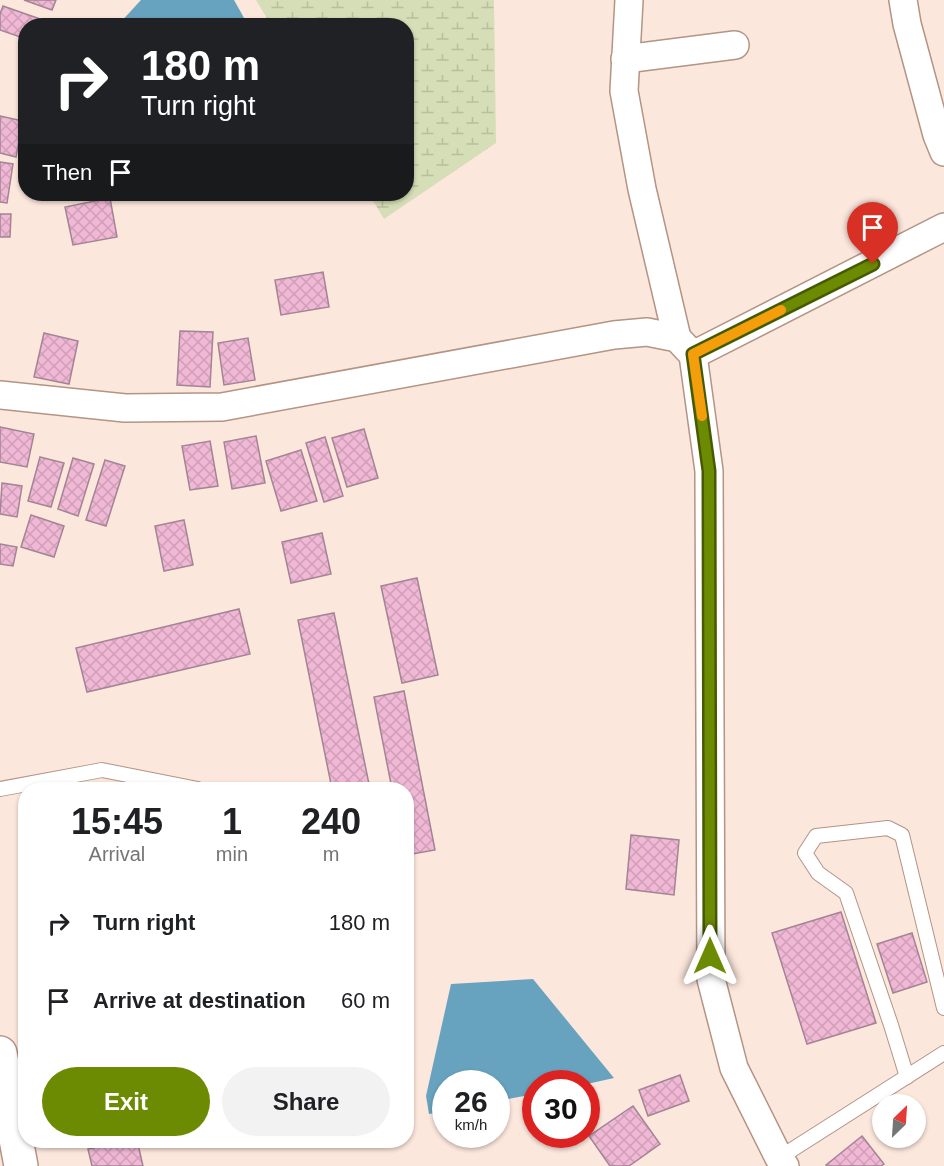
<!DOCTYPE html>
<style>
:root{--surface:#fff;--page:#f2f2f2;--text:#202124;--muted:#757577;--accent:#6d8a03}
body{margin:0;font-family:Helvetica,sans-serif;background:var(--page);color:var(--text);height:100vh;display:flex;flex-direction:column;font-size:22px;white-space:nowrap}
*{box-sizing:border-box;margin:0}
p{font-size:20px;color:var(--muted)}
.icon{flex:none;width:33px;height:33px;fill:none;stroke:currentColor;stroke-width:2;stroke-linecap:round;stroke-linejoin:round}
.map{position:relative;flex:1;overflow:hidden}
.sheet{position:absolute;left:18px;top:782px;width:396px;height:366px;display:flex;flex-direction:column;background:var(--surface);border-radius:24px;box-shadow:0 2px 4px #0004}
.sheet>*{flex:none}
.hud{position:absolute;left:18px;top:18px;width:396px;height:183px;border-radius:24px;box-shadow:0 2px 4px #0004;background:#202124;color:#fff;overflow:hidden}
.needle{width:39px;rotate:25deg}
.fabs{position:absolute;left:872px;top:1094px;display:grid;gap:12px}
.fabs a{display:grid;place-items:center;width:54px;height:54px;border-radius:50%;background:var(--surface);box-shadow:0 2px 4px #0004;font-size:30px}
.speed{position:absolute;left:432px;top:1070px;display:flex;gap:12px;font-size:30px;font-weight:700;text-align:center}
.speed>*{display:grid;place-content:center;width:78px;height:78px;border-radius:50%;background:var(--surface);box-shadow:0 2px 4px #0004;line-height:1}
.speed small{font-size:15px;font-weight:400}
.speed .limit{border:9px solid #d22;background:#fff;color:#111}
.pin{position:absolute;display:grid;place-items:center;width:51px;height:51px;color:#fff;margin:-62px -26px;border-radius:50% 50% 50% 0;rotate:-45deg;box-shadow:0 0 6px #0007}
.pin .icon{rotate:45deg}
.me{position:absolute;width:66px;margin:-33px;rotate:0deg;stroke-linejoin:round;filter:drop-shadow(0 0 4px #0008)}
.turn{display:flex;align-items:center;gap:21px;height:126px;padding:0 24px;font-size:27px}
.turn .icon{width:78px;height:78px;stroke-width:2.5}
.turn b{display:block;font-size:42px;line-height:51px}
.then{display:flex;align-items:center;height:57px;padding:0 24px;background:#0003;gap:12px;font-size:22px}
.eta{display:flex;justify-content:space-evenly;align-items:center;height:102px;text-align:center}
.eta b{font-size:36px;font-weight:700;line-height:42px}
.action{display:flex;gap:12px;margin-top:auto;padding:12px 24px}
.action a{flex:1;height:69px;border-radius:36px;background:var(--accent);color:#fff;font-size:24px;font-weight:700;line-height:69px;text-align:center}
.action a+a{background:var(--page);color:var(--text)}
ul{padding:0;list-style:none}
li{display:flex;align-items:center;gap:18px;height:78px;padding:0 24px}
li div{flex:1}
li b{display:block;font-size:22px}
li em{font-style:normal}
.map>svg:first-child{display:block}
.wetland{fill:url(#wetland-marsh)}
.water{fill:#67a3be}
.building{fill:url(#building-cross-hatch);stroke:#a38494;stroke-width:1.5}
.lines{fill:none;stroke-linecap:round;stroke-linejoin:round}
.lane-casing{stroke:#b39485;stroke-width:16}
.street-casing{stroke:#b39485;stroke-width:30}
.primary-casing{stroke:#b39485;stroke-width:36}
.lane{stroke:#fff;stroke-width:14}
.street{stroke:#fff;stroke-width:27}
.primary{stroke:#fff;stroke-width:33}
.route-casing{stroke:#475a02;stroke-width:15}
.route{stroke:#6d8a03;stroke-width:10}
.slow{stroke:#f59e0b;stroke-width:10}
</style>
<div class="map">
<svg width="944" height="1166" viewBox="0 0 944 1166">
<defs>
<pattern id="wetland-marsh" width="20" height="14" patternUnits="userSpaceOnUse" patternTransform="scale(1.5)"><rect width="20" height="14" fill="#d5deb7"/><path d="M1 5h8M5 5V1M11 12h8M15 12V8" fill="none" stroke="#b8bf9d"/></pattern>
<pattern id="building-cross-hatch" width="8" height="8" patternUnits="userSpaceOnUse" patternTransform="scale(1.5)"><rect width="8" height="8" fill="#f0b8d5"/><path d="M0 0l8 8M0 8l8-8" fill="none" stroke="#cf9eb7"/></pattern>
</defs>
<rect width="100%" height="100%" fill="#fce7dd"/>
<!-- wetland -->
<path class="wetland" d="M256,0H494L496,143L384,219L369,194H406V26L271,25Z"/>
<!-- water -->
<g class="water">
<path d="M141,0H234L248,25H118Z"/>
<path d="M533,979L614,1078L587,1084L536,1083L535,1094L497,1101L496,1083H446L445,1111L429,1114L426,1096L451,984Z"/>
</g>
<!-- building -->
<g class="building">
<path d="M24,0H56L52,10Z"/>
<path d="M3,6L43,20L41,26H26V39L0,30V14Z"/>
<path d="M0,116L23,121L16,157L0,153Z"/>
<path d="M0,162L13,164L7,203L0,202Z"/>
<path d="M110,198L117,237L73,245L65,207Z"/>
<path d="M0,214H11L10,237H0Z"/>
<path d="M323,272L329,307L281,315L275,280Z"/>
<path d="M180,331L213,332L210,387L177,385Z"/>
<path d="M44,333L78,341L69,384L34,377Z"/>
<path d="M248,338L255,380L224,385L218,343Z"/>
<path d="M0,427L34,434L27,467L0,462Z"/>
<path d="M364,429L378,478L347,487L332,438Z"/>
<path d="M256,436L265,483L232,489L224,442Z"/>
<path d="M325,437L343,496L324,502L306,443Z"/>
<path d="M210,441L218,486L190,490L182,446Z"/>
<path d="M301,450L317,501L281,511L266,461Z"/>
<path d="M40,457L64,463L51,507L28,501Z"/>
<path d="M73,458L94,464L78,516L58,509Z"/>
<path d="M105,460L125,466L106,526L86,520Z"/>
<path d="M2,483L22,486L17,517L0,514Z"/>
<path d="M31,515L64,526L54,557L21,547Z"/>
<path d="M184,520L193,565L164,571L155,526Z"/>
<path d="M322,533L331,574L291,583L282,542Z"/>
<path d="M0,544L17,547L13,566L0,564Z"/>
<path d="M417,578L438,675L402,683L381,586Z"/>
<path d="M239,609L250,654L87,692L76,648Z"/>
<path d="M334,613L370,789H332L298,620Z"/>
<path d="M404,691L435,850L406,855V789H392L374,697Z"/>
<path d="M631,835L679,840L674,895L626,889Z"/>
<path d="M841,912L876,1023L807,1044L772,933Z"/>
<path d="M912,933L927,982L893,993L877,944Z"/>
<path d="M680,1075L689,1101L648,1116L639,1090Z"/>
<path d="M633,1106L660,1144L629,1166H610L589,1136Z"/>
<path d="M862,1136L884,1164L881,1166H827L826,1165Z"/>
<path d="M137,1140L143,1166H92L88,1149Z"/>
</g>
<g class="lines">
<!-- lane casing -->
<g class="lane-casing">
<g id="lane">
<path d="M0,789L102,770L198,789"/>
<path d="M907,1077L891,1025L846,893L818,873L805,853L816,836L888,828L902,835L944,1008"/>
<path d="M779,1158L944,1053"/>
</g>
</g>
<!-- street casing -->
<g class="street-casing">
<g id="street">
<path d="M629,0L624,91L642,189L677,338"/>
<path d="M903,0L907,24L937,135L944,152"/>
<path d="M625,59L735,45"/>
<path d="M693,355L944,227"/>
<path d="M0,395L125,408L222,407L614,335L647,332L677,338L693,355L709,471L711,979L734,1068L779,1158L785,1166"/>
</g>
</g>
<!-- primary casing -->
<g class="primary-casing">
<path id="primary" d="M0,1053L21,1166"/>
</g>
<!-- lane -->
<use href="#lane" class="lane"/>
<!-- street -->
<use href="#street" class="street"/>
<!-- primary -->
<use href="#primary" class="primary"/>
</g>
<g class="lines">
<!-- route casing -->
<g class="route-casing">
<path id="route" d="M710,956L709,471L693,354L873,264"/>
</g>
<!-- route -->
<use href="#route" class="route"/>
<!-- slow -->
<path class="slow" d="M702,416L693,354L781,310"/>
</g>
</svg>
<div class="fabs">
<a><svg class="needle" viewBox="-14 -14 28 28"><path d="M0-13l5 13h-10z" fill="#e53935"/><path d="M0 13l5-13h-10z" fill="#757577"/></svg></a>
</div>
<div class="speed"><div>26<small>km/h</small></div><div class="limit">30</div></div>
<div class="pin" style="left:873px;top:264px;background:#d93025"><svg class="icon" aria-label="arrive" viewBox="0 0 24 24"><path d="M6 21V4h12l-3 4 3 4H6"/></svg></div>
<svg class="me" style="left:710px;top:956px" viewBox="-20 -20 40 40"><path d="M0-17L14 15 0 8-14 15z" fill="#6d8a03" stroke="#fff" stroke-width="4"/></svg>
<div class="hud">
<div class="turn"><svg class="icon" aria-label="right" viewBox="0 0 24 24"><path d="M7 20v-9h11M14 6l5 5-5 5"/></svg><div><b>180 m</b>Turn right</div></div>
<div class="then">Then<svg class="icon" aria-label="arrive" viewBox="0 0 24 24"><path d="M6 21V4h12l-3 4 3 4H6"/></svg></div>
</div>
<section class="sheet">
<div class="eta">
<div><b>15:45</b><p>Arrival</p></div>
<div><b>1</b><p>min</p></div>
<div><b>240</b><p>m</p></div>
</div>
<ul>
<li><svg class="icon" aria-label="right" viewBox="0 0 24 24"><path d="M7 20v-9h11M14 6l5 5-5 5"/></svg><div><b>Turn right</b></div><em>180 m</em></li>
<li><svg class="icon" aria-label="arrive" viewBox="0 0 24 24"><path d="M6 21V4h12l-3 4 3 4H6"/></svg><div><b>Arrive at destination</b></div><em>60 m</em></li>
</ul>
<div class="action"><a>Exit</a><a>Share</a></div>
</section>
</div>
